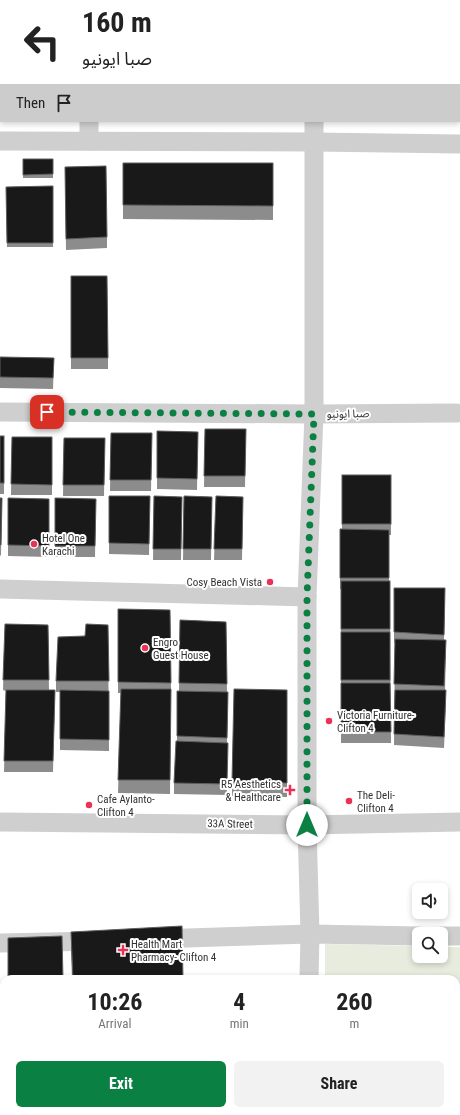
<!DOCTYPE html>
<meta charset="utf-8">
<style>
:root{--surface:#fff;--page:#f2f2f2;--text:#222;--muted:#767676;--accent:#0b8043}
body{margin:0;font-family:"Roboto Condensed","Noto Sans Arabic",sans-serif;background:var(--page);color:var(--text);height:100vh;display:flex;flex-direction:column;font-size:15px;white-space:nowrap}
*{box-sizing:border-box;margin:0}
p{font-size:13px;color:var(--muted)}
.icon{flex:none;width:22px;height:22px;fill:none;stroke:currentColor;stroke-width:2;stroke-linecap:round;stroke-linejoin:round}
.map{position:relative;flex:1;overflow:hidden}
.details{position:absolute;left:0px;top:975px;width:460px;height:140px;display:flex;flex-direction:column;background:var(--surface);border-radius:12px 12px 0 0;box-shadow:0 2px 6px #0003}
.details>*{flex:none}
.hud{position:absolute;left:0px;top:0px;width:460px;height:122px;box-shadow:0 2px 6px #0003;background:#fff;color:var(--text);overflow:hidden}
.tools{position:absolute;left:412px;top:883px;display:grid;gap:8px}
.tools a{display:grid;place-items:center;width:36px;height:36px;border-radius:6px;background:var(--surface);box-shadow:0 2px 6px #0003;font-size:20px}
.pin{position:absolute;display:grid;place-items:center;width:34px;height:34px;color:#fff;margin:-17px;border-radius:8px;box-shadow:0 2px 6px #0006}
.me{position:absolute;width:44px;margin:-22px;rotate:0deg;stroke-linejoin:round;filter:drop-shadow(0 0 3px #0008)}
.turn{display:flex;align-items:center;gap:14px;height:84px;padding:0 16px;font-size:18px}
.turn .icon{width:52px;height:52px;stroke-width:2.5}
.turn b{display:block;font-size:28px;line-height:34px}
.then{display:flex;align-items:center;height:38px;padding:0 16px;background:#0003;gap:8px;font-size:15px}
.eta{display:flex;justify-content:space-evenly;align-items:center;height:68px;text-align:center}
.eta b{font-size:24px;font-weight:700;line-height:28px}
.action{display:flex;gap:8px;margin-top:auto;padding:8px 16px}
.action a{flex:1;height:46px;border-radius:6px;background:var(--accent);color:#fff;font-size:16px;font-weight:700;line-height:46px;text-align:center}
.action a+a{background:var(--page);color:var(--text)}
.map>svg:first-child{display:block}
.green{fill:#e7ecde}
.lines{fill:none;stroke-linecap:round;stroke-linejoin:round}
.lane{stroke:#cfcfcf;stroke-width:10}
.street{stroke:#cfcfcf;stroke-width:19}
.wall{fill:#8c8c8c}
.shaded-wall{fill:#5e5e5e}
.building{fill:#191919;stroke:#5e5e5e}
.route{stroke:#0b8043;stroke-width:7;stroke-dasharray:0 12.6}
.poi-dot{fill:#ec3157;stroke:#fff;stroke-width:1.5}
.labels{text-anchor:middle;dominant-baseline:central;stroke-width:4;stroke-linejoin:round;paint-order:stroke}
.street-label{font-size:11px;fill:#323232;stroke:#fff}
.poi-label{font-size:11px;fill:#323232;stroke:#fff;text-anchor:start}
</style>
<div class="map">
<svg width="460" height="1115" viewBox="0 0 460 1115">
<rect width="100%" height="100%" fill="#fff"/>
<!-- green -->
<path class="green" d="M325,944L419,946V956H441V947H460V1115H326V1111H456V979H325Z"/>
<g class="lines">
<!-- lane -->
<g class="lane">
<path d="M0,1046H4"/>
<path d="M87,1115V1111"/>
</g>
<!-- street -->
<g class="street">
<path d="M88,0V1"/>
<path d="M316,1V0"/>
<path d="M0,10H1"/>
<path d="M89,121V141"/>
<path d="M0,141L314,142L460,144"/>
<path d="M0,412L314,414L456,413"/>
<path d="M0,589L307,597"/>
<path d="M0,822L307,825L460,822"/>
<path d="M441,936H460"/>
<path d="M157,939L310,934L419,936"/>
<path d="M0,943L97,941"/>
<path d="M309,979L310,934L307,825V597L314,414V121"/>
<path d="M305,1115V1111"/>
</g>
</g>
<!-- wall -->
<g class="wall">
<path d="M460,0V39H459V1Z"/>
<rect x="0" y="24" width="1" height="85"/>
<rect x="23" y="159" width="30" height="19"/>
<path d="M123,163H273V220L123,219Z"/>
<path d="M65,167L107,237V248L66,250Z"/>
<path d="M53,186V247H7L6,187Z"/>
<path d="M71,276L108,358V369H71Z"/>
<path d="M0,357L54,358L53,389L0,388Z"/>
<path d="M205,429H246L245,487H204Z"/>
<path d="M157,431L198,432L197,490L157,489Z"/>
<path d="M111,433H152L151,491H110Z"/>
<rect x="0" y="436" width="4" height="58"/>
<path d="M12,437H52V495H11Z"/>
<path d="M64,438H105L104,496H63Z"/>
<path d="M342,475H391V535H389V581L390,629L391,743H341V589H340V529H342Z"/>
<path d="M109,496H150L149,555L109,554Z"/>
<path d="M154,496L182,497L181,560H153Z"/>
<path d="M184,496L212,497L211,560H183Z"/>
<path d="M216,496L243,497L242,560H214Z"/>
<path d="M0,498H2L1,556L0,555Z"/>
<path d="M8,498L49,499V557L8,556Z"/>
<path d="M55,498L96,499L95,557H55Z"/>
<path d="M445,599L444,640L446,651L445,690L446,701L444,748L394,745L395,643H394V632Z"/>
<path d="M118,609L170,610L171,689L170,794L118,793L121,693H118Z"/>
<path d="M180,620L226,622L227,692L228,703L227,743V795L174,794V783L177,741V691H179Z"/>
<path d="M5,624L48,625L49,690H55L53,772H4L6,691L3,690Z"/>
<path d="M108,625L109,751L60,750V692H56V681L85,636Z"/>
<path d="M287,690V797L232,796V782Z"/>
<path d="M71,932L183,979H72L71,953Z"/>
</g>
<!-- shaded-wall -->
<path class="shaded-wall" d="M293,1111H297L296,1115H291Z"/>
<!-- building -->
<g class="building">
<rect x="147" y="0" width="50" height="1"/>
<rect x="347" y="0" width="50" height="1"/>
<path d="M415,0H460V28H459V1H415Z"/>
<rect x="0" y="24" width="1" height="39"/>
<path d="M0,71H1V87H0L1,98H0Z"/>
<path d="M23,159H53V174L23,175Z"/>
<path d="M123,163H273V206L123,205Z"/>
<path d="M106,166L107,237L66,239L65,167Z"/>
<path d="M53,186V243H7L6,187Z"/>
<path d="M71,276H107L108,358H71Z"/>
<path d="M0,357L54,358L53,378L0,377Z"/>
<path d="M205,429H246L245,476H204Z"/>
<path d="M157,431L198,432L197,479L157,478Z"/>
<path d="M111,433H152L151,480H110Z"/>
<rect x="0" y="436" width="4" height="47"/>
<path d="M12,437H52V485L11,484Z"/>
<path d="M64,438H105L104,485H63Z"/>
<rect x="342" y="475" width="49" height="49"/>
<path d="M109,496H150L149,544L109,543Z"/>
<path d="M154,496L182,497L181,549H153Z"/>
<path d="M184,496L212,497L211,549H183Z"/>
<path d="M216,496L243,497L242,549H214Z"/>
<path d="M0,498H2L1,545H0Z"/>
<path d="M8,498L49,499V546L8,545Z"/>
<path d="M55,498L96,499L95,546H55Z"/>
<path d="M340,529L389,530V578H340Z"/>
<rect x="341" y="581" width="49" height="48"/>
<path d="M394,588H445L444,635L394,632Z"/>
<path d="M118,609L170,610L171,683L118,682Z"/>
<path d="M180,620L226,622L227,684L179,683Z"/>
<path d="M5,624L48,625L49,680H3Z"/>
<path d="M86,624L108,625L109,681H56L58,637L85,636Z"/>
<rect x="341" y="632" width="49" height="48"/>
<path d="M395,639L446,640L444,686L394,684Z"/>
<path d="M341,683H390L391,732H341Z"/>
<path d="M121,689H171L170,780H118Z"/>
<path d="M234,689L287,690V783L232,782Z"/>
<path d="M6,690H55L53,761H4Z"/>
<path d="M60,690L109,691V740L60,739Z"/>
<path d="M395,690H446L444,737L394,734Z"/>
<path d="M177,691L228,692L227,738L177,736Z"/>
<path d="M176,741L228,743L227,784L174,783Z"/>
<path d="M182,926L183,979H73L71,932Z"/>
<path d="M62,936L63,979H8V938Z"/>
<path d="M104,1111H293L291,1115H104Z"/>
</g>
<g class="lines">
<!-- route -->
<path class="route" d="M47,412L314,414L307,597V825"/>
</g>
<!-- markers -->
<g class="poi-dot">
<circle cx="34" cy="544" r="4"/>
<circle cx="270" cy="582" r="4"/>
<circle cx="145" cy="648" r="4"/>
<circle cx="329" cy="721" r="4"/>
<path d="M288 784h4v4h4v4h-4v4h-4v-4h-4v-4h4z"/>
<circle cx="349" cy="801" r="4"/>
<circle cx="89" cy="805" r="4"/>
<path d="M121 944h4v4h4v4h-4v4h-4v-4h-4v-4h4z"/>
</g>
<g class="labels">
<!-- street labels -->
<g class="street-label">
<text transform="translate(348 414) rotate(-1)">صبا ایونیو</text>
<text transform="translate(230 824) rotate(1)">33A Street</text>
</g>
<!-- poi labels -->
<g class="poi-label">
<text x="42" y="538">Hotel One<tspan x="42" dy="13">Karachi</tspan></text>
<text x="262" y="582" text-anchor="end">Cosy Beach Vista</text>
<text x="153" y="642">Engro<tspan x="153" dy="13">Guest House</tspan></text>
<text x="337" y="715">Victoria Furniture-<tspan x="337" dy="13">Clifton 4</tspan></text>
<text x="281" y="784" text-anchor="end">R5 Aesthetics<tspan x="281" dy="13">&amp; Healthcare</tspan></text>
<text x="357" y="795">The Deli-<tspan x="357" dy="13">Clifton 4</tspan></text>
<text x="97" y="799">Cafe Aylanto-<tspan x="97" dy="13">Clifton 4</tspan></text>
<text x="131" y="944">Health Mart<tspan x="131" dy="13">Pharmacy- Clifton 4</tspan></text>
</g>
</g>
</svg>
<div class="tools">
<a><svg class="icon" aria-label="sound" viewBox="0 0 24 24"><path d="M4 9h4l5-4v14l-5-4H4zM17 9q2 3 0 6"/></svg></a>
<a><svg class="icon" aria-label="search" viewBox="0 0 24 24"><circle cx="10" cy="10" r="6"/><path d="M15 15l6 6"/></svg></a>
</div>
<div class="pin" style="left:47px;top:412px;background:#d93025"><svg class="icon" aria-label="arrive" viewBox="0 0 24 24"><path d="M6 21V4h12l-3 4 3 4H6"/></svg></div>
<svg class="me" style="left:307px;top:825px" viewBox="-20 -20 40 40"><circle r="19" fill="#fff"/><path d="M0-13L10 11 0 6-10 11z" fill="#0b8043"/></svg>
<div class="hud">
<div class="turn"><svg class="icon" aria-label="left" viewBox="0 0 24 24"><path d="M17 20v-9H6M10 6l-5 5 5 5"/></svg><div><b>160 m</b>صبا ایونیو</div></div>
<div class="then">Then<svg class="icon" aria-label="arrive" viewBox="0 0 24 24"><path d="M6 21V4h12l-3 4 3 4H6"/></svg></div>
</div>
<section class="details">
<div class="eta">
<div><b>10:26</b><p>Arrival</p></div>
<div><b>4</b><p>min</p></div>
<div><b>260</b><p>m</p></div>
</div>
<div class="action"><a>Exit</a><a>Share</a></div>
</section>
</div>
